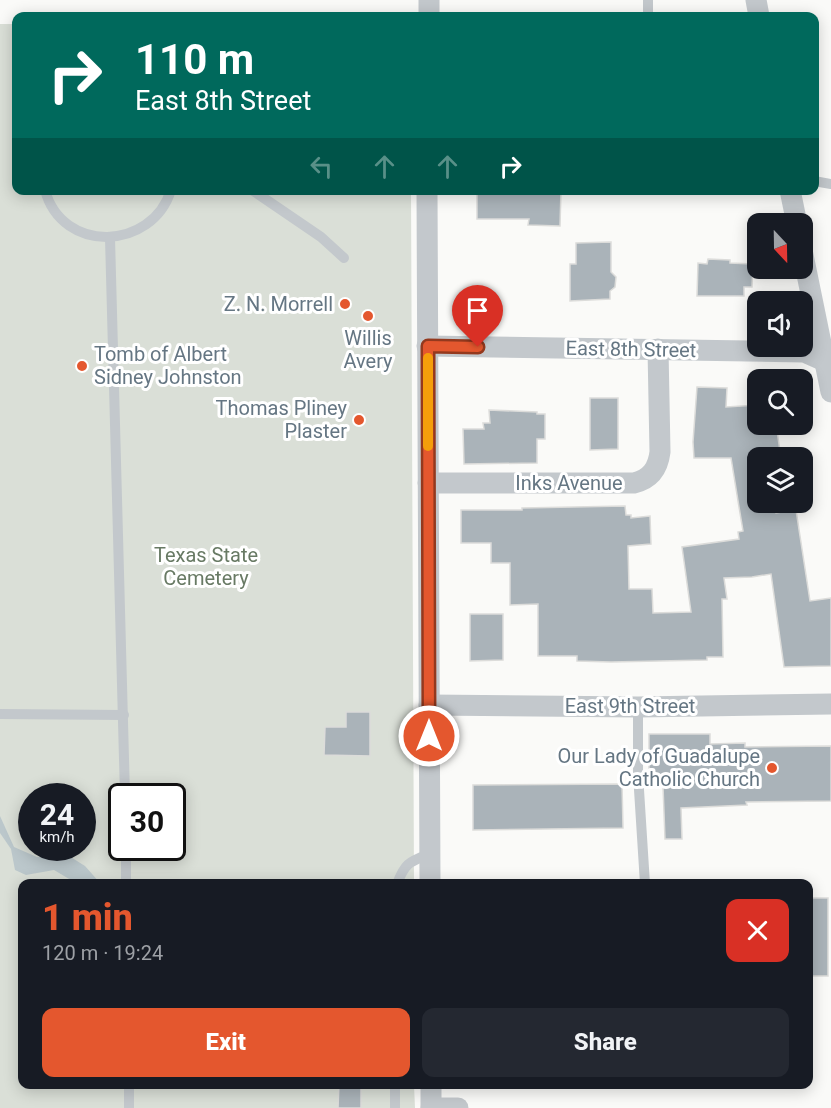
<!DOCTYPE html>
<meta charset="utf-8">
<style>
:root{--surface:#171b24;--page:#242831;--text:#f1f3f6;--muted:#9ea1a6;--accent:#e4572e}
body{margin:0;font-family:Roboto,sans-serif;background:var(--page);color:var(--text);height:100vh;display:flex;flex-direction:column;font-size:22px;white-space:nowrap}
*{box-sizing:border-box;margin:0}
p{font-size:20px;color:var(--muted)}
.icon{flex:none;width:33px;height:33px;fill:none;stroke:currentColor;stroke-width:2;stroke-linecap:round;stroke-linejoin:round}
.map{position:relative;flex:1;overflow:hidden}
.sheet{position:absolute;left:18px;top:879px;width:795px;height:210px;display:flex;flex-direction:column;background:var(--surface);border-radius:12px;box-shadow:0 3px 15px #0003}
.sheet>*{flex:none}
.banner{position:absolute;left:12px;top:12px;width:807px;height:183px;border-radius:12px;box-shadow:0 3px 15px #0003;background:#00695c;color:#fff;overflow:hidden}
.needle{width:39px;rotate:158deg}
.controls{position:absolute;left:747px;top:213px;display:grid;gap:12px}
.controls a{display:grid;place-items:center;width:66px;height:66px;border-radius:12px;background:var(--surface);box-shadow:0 3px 15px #0003;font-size:30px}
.speed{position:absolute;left:18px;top:783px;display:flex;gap:12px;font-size:30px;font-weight:700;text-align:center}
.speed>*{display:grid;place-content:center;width:78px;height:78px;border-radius:50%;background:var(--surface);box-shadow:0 3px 15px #0003;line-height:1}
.speed small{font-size:15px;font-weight:400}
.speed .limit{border:3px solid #111;border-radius:9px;background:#fff;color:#111}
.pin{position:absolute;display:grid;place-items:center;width:51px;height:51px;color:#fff;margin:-62px -26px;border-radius:50% 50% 50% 0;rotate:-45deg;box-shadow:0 0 6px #0007}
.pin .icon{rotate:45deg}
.me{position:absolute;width:66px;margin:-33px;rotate:0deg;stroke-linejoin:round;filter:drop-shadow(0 0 4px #0008)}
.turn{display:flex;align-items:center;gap:21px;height:126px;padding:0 24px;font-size:27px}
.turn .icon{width:78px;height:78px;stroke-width:2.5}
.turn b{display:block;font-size:42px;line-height:51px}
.lanes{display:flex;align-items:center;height:57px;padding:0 24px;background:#0003;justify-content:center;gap:30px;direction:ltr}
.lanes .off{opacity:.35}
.round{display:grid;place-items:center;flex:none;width:63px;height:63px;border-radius:12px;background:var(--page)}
.headline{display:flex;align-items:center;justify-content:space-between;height:102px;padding:0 24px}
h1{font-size:36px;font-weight:800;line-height:45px;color:var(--accent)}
.action{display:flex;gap:12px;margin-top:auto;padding:12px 24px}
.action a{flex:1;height:69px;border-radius:12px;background:var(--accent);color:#fff;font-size:24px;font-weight:800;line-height:69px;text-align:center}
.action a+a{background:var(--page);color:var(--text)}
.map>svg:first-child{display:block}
.green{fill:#dadfd7;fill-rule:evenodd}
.water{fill:#bbc7cb}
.building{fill:#aab3b9;stroke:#dcdcda;stroke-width:1.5}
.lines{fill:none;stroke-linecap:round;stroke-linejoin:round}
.lane{stroke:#c3c8cc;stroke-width:10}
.street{stroke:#c3c8cc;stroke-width:21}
.route-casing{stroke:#94391e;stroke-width:15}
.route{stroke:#e4572e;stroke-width:10}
.slow{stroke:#f59e0b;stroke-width:10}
.poi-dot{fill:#e4572e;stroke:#fff;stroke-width:2}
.labels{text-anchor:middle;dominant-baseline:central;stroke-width:6;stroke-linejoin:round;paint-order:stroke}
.poi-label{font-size:20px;fill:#657683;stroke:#fff;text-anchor:end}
.street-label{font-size:20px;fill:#657683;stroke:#fff}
.park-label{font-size:20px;fill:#687a64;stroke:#fff}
</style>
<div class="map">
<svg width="831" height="1108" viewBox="0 0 831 1108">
<rect width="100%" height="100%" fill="#fafaf8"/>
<!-- green -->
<path class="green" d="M0,24H16V190L411,191L414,883L22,884V1084L414,1085L415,1108H0ZM32,796H82V848H32ZM122,796H172V848H122Z"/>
<!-- water -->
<path class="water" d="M0,816L14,847L37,857L69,856L85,866L100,883H76L54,870L26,875L15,870L11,849L0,833Z"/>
<!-- building -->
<g class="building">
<path d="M477,190H561L560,226L528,225L529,219H477Z"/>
<path d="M611,242V272L616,277L615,287L610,291V299L570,301V264H576V243Z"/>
<path d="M708,259L730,260V263L753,264L752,287H744V296H697L698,263L707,264Z"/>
<path d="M697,387L727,388L726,407L758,405V424H776L781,458H758V509L761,508L762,511L775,509L776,513L796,510L810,601L831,598V666L784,667L771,574L752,577L724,578L727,599H722L723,657H707V660L611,662L577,661V656H538V604L510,605V563H491V543H461V510H522V508L625,506L626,515H631V518L650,516L651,544L628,546L629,589H652L653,613L691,612L682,547L739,539L738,532L743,531L731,458H694L693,442Z"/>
<path d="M590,398H618V449L590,450Z"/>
<path d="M489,410L537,412V414H545V439H537V463L464,464L463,429H484L483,423H490Z"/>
<path d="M470,614H503V660L470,661Z"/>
<path d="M346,712H370V756L324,755L325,727H346Z"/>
<path d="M649,734H710V744L745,743V747L831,746V801L746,802L747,805L681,808L682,839H665L663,786H649Z"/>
<path d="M622,784L623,828L473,830V785Z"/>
<rect x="808" y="898" width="20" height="78"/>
<path d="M339,1084H361V1108H338Z"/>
</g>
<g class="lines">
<!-- lane -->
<g class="lane">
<path d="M648,0V16"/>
<path d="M814,181L831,184"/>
<path d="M45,190C62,254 152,251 171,190"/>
<path d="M252,190L321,237L344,258"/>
<path d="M110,238L125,796"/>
<path d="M638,707V774L645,884"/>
<path d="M0,714L124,715"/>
<path d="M126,848V884"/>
<path d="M397,884C405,863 409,862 429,854"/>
<path d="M129,1084V1108"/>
<path d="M395,1108V1084"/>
</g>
<!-- street -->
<g class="street">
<path d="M756,0L759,16"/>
<path d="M429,16V0"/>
<path d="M427,190L430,884"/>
<path d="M790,190L797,224"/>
<path d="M802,250L831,392"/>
<path d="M427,346L804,352L831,364"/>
<path d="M428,483H634C651,479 658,468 660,452L658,349"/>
<path d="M429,705L638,707L831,704"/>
<path d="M431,1084V1108"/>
<path d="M431,1108H458"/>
</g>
</g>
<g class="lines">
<!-- route casing -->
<g class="route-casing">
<path id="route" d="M429,736L428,346L478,347"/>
</g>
<!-- route -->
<use href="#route" class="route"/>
<!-- slow -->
<path class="slow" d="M428,358V446"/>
</g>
<!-- markers -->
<g class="poi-dot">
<circle cx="345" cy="304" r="6"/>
<circle cx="368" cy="316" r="6"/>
<circle cx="82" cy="366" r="6"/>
<circle cx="359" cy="420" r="6"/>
<circle cx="772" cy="768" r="6"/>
</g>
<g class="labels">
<!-- poi labels -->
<g class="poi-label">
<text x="333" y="304">Z. N. Morrell</text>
<text x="368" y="338" text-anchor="middle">Willis<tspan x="368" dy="23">Avery</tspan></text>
<text x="94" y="354" text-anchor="start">Tomb of Albert<tspan x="94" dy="23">Sidney Johnston</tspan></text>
<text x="347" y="408">Thomas Pliney<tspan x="347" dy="23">Plaster</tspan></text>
<text x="760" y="756">Our Lady of Guadalupe<tspan x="760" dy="23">Catholic Church</tspan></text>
</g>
<!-- street labels -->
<g class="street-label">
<text transform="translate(631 349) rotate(1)">East 8th Street</text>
<text x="569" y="483">Inks Avenue</text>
<text x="630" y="706">East 9th Street</text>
</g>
<!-- park labels -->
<g class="park-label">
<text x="206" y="555">Texas State<tspan x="206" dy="23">Cemetery</tspan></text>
</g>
</g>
</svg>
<div class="controls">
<a><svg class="needle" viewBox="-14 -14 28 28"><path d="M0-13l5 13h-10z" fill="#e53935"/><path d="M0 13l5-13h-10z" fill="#9ea1a6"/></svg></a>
<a><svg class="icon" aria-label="sound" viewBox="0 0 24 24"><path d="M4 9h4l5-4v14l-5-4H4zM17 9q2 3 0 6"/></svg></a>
<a><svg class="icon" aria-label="search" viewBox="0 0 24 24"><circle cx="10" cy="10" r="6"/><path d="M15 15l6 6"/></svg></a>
<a><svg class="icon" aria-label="layers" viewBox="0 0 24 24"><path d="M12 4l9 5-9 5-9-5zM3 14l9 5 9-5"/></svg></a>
</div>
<div class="speed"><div>24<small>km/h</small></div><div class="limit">30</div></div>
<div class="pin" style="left:478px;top:347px;background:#d93025"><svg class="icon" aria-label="arrive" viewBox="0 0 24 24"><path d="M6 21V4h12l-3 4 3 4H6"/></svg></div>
<svg class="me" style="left:429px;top:736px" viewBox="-20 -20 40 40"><circle r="17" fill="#e4572e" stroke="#fff" stroke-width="3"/><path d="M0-11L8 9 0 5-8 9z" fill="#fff"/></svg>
<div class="banner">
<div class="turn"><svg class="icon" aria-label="right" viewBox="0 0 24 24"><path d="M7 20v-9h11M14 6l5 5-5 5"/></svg><div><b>110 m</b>East 8th Street</div></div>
<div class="lanes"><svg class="icon off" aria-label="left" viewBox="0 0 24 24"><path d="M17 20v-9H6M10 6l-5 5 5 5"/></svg><svg class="icon off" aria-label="ahead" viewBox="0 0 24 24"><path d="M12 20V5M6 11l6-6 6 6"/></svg><svg class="icon off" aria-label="ahead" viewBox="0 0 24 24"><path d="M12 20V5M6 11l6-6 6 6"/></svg><svg class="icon" aria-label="right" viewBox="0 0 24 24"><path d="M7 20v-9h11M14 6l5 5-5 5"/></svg></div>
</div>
<section class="sheet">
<div class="headline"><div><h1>1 min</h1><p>120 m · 19:24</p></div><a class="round" style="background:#d93025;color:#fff"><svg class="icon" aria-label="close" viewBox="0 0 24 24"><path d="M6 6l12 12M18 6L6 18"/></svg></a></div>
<div class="action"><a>Exit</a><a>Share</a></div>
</section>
</div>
